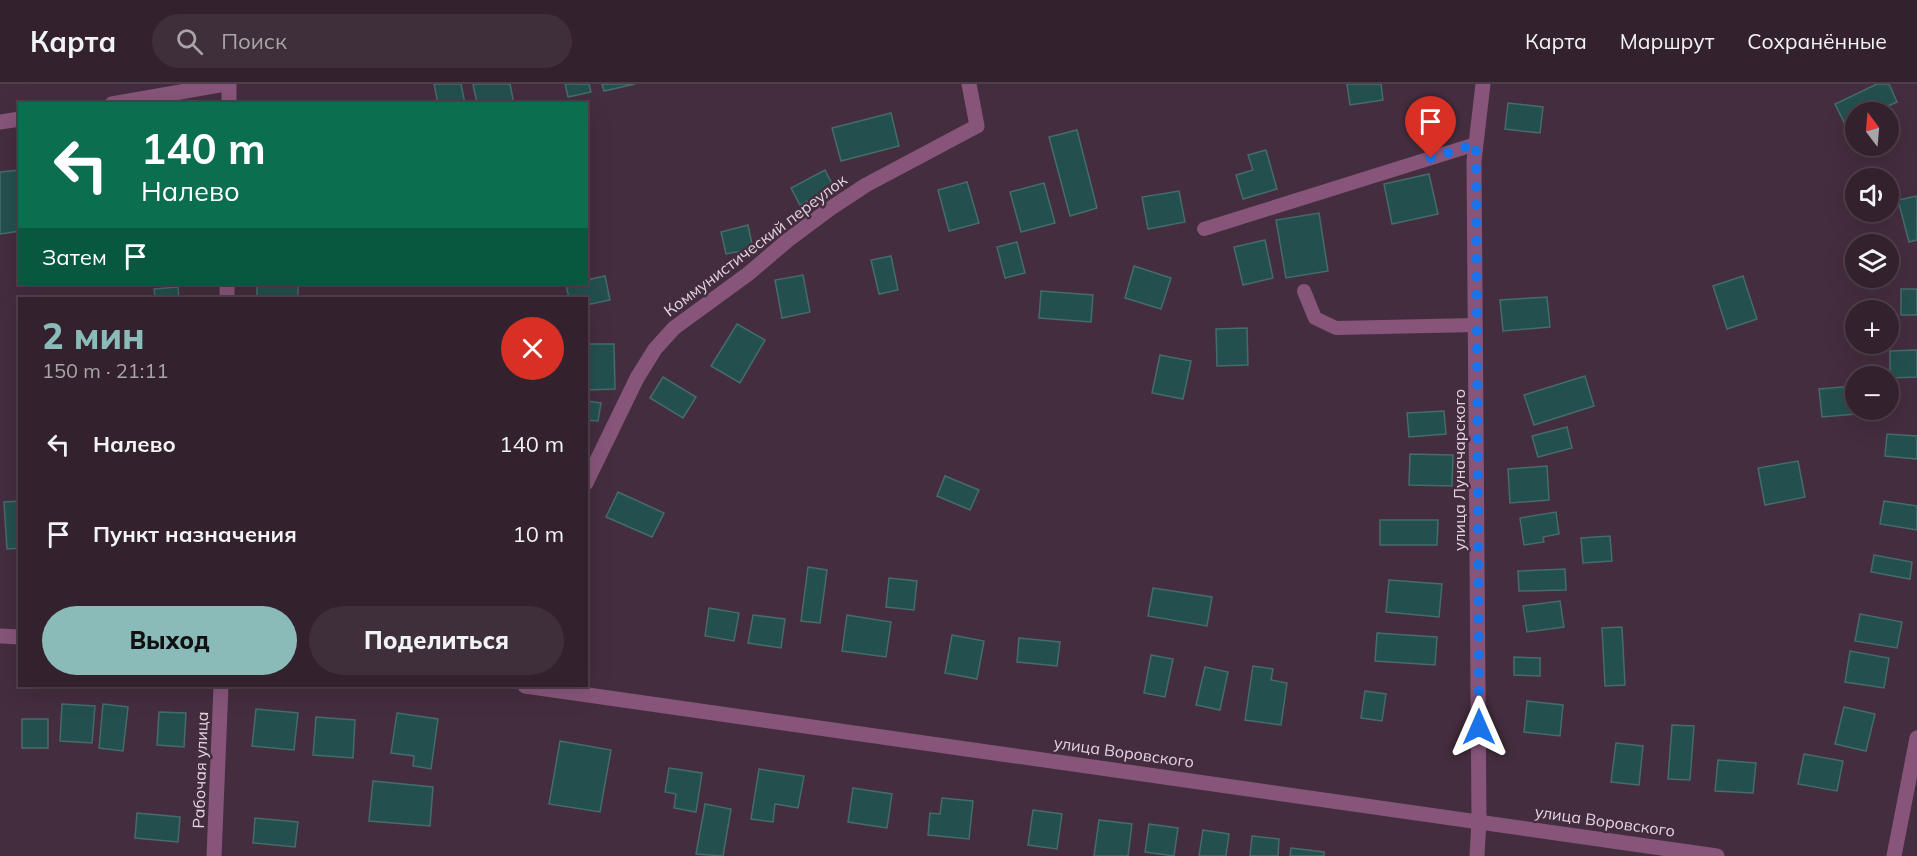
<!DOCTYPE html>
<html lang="ru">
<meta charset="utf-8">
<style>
:root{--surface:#33222e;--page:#3e2f3a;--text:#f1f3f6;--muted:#a9a4aa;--line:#4e3f4a;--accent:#8bbbb9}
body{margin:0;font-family:Mulish,sans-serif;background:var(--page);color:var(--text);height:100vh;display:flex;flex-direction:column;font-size:22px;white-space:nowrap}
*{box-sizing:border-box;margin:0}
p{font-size:20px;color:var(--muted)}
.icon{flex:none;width:33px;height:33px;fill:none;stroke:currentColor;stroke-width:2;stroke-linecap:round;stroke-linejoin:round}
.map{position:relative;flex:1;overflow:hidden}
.details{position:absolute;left:18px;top:213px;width:570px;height:390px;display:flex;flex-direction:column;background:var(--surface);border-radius:0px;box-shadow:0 6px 24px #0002,0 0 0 2px var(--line)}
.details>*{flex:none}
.guide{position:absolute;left:18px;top:18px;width:570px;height:183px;border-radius:0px;box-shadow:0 6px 24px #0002,0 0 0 2px var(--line);background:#0b6e4f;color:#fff;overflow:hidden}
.needle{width:39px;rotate:344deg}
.controls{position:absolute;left:1845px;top:18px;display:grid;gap:12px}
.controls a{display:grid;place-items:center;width:54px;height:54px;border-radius:50%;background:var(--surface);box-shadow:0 6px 24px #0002,0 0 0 2px var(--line);font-size:30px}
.pin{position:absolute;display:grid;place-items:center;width:51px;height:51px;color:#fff;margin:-62px -26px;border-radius:50% 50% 50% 0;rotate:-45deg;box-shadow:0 0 6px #0007}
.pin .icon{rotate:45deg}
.me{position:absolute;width:66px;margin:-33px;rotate:0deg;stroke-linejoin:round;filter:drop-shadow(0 0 4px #0008)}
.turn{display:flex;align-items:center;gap:21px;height:126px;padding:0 24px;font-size:27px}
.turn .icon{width:78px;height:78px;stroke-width:2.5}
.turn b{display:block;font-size:42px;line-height:51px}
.then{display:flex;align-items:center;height:57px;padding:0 24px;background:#0003;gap:12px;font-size:22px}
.round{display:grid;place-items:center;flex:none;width:63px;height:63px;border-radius:32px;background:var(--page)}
.overview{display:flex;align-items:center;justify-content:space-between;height:102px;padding:0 24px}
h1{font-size:36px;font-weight:800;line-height:45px;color:var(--accent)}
.cta{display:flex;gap:12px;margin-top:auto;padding:12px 24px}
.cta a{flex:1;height:69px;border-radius:36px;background:var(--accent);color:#111;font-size:24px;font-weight:800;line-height:69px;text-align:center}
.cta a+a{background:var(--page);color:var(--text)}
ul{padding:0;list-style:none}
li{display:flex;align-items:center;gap:18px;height:90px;padding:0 24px}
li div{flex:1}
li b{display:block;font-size:22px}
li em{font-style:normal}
header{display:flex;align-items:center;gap:36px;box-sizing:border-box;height:84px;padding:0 30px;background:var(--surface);border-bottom:2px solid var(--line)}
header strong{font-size:28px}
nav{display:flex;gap:33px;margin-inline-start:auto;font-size:21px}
.search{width:420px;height:54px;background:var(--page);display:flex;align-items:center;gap:15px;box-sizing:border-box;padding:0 21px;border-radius:33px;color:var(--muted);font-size:22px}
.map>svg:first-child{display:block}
.building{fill:#23504f;stroke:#456b6a;stroke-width:1.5}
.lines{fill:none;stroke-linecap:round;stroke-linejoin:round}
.service{stroke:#87557a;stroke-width:14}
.minor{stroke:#87557a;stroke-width:15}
.route{stroke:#1a73e8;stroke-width:10;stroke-dasharray:0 18}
.labels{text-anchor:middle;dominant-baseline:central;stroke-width:5;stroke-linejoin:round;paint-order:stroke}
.street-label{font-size:16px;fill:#e4d4df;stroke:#442d3e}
</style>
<header>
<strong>Карта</strong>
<div class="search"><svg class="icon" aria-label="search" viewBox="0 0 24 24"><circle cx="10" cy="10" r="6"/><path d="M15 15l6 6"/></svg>Поиск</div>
<nav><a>Карта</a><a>Маршрут</a><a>Сохранённые</a></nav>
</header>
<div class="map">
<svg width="1917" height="772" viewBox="0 0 1917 772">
<rect width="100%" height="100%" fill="#442d3e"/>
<!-- building -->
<g class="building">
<path d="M434,0H461L465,20H438Z"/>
<path d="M473,0H510L514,20H477Z"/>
<path d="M565,0H589L591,8L568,13Z"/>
<path d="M602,0H635L604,7Z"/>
<path d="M1347,0H1381L1383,16L1350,21Z"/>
<path d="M1877,0H1889L1897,18L1874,28H1856V38L1846,42L1835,20Z"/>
<path d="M1508,19L1543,23L1540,49L1505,45Z"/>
<path d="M891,29L899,62L841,77L832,44Z"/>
<path d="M1077,46L1097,124L1070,132L1049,53Z"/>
<path d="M1266,66L1277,105L1243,115L1236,91L1253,86L1248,71Z"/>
<path d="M20,86V147L0,150V88Z"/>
<path d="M825,86L834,104L800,121L791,104Z"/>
<path d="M1429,90L1438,130L1392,140L1384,100Z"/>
<path d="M967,98L979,139L949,147L938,106Z"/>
<path d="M1044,99L1055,139L1021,148L1010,108Z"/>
<path d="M1179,107L1185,138L1148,145L1142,113Z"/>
<path d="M1917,112V156L1909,158L1898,116Z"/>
<path d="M1319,129L1328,187L1286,194L1276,136Z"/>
<path d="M748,141L753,165L726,170L721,148Z"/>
<path d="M1265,156L1273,194L1243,201L1234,163Z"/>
<path d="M1017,158L1025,189L1005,194L997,163Z"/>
<path d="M891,172L898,206L879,210L871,176Z"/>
<path d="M1134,182L1171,194L1161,225L1125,214Z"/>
<path d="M803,191L810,228L782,234L775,196Z"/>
<path d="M605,192L610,216L586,221V214H569L566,201L586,200V196Z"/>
<path d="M1743,192L1757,235L1727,245L1713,202Z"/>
<rect x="257" y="200" width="41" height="14"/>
<path d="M178,203L179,214H155L154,205Z"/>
<rect x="1901" y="205" width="16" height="26"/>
<path d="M1041,207L1093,211L1091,238L1039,234Z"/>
<path d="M1547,213L1550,243L1503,247L1500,216Z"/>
<path d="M737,240L765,256L740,299L711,282Z"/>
<path d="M1247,244L1248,281L1217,282L1216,245Z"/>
<path d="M586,260H614L615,305L586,306Z"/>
<path d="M1917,266V293L1890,294V267Z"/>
<path d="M1160,271L1191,277L1183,315L1152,309Z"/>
<path d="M1585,292L1594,322L1534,341L1524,311Z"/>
<path d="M663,293L696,313L683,334L650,314Z"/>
<path d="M1853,302L1856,330L1822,333L1819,305Z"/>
<path d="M586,317L601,319L598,337L586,336Z"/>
<path d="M1444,327L1446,350L1409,353L1407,329Z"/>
<path d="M1567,343L1572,364L1538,373L1532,352Z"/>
<path d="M1887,350L1917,352V375L1885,372Z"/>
<path d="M1410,370L1453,371L1452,402L1409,401Z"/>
<path d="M1798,377L1805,413L1765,421L1758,384Z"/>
<path d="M1547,382L1549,416L1510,419L1508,385Z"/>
<path d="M945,392L979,406L970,426L937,412Z"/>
<path d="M618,408L664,429L652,453L606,433Z"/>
<path d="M20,417V464L7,465L4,418Z"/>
<path d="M1884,417L1917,422V446L1880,440Z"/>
<path d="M1556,428L1559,450L1543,453L1544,458L1524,461L1520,434Z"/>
<path d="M1380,436H1438L1437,461H1380Z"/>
<path d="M1610,452L1612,477L1583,479L1581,454Z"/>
<path d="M1874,471L1912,478L1910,495L1871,488Z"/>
<path d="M808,483L827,486L820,539L801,537Z"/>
<path d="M1565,485L1566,506L1519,507L1518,487Z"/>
<path d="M889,494L917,497L914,526L886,523Z"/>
<path d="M1389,496L1442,500L1439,533L1386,528Z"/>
<path d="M1153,504L1212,513L1207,542L1148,532Z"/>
<path d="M1560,517L1564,543L1527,548L1523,522Z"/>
<path d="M709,524L739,529L734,557L705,552Z"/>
<path d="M1860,530L1902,538L1897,564L1855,557Z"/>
<path d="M753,531L785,535L781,564L748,559Z"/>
<path d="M847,531L891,538L886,573L842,567Z"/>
<path d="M1622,543L1625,601L1605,602L1602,544Z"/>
<path d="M1377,549L1437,553L1435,581L1375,577Z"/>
<path d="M952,551L984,557L977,595L945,589Z"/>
<path d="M1019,554L1060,558L1057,582L1017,578Z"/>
<path d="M1850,567L1889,574L1884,604L1845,598Z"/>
<path d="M1151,571L1173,575L1165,613L1144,609Z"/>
<path d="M1514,573L1540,574V592L1514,591Z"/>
<path d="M1253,582L1273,585L1271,596L1287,599L1281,641L1245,636Z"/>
<path d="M1205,583L1228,588L1220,626L1196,621Z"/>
<path d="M1365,607L1386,610L1382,637L1361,634Z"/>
<path d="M1527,617L1563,621L1560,652L1524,648Z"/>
<path d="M62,620L95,622L92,659L60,657Z"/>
<path d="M103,620L128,623L123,667L99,664Z"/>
<path d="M1844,623L1875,630L1866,667L1835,660Z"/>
<path d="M256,625L298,629L294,666L252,662Z"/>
<path d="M159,628L186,629L184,663L157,661Z"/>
<path d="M397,629L438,635L431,685L413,682L414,672L391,669Z"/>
<path d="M316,633L355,636L353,674L313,671Z"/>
<rect x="22" y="635" width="26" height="29"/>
<path d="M1672,641L1694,642L1690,696L1668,695Z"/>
<path d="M560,657L611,666L600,728L549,720Z"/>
<path d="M1616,659L1643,662L1639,701L1611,698Z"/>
<path d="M1804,670L1843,677L1837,707L1798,700Z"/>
<path d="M1718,676L1756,679L1753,709L1715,707Z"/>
<path d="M669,684L702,689L696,728L674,724L676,710L665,708Z"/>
<path d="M759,685L804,692L798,724L775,720L773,738L751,735Z"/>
<path d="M373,697L433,703L430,742L369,737Z"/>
<path d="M853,704L892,710L887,744L848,738Z"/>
<path d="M942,714L973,717L969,755L928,751L930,729L940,730Z"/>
<path d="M705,720L731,725L723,772L696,770Z"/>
<path d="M1033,726L1062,730L1057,765L1028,761Z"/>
<path d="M137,729L180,733L178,758L135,754Z"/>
<path d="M255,734L298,738L295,763L253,759Z"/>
<path d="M1099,736L1132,740L1128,772H1094Z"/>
<path d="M1149,740L1178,744L1174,772L1145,768Z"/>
<path d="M1203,746L1229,750L1226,772H1199Z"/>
<path d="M1252,752L1279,755L1278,772H1250Z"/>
<path d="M1291,764L1324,768V772H1290Z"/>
</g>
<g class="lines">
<!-- service -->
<g class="service">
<path d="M1204,145L1476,60"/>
<path d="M1304,207L1315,234L1336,244L1475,241"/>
</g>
<!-- minor -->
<g class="minor">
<path d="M112,20L225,0"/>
<path d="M229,20V0"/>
<path d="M0,38L20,35"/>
<path d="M227,214V200"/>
<path d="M586,399L637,294L655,265L674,244L748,190L788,156L831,124L866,101L977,42L969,0"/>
<path d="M0,552L20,553"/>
<path d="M525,602L1717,772"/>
<path d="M214,772L221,602"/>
<path d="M1477,772L1479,737L1474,77L1483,0"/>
<path d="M1894,772L1917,654"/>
</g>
</g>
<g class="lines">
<!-- route -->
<path class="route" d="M1431,74L1476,60L1479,643"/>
</g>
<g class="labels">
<!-- street labels -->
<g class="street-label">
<text transform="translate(755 161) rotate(-37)">Коммунистический переулок</text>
<text transform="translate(1459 386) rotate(-90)">улица Луначарского</text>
<text transform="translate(1124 668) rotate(8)">улица Воровского</text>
<text transform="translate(200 686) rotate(-88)">Рабочая улица</text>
<text transform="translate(1605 737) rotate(8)">улица Воровского</text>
</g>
</g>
</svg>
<div class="controls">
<a><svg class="needle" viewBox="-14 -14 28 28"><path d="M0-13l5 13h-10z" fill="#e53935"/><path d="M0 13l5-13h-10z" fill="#a9a4aa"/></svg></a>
<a><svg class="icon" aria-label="sound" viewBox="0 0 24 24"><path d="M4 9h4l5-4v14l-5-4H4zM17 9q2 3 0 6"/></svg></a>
<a><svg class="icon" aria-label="layers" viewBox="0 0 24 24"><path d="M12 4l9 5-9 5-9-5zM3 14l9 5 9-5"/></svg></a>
<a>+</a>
<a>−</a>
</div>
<div class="pin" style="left:1431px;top:74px;background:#d93025"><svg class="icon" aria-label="arrive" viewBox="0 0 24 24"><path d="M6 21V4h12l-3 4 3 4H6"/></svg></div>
<svg class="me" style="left:1479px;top:643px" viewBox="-20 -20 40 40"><path d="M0-17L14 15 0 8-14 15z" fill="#1a73e8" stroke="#fff" stroke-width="4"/></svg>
<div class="guide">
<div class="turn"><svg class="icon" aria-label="left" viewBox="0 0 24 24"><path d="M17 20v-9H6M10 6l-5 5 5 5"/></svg><div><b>140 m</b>Налево</div></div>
<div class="then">Затем<svg class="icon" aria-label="arrive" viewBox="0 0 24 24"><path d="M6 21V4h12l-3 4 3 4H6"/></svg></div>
</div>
<section class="details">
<div class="overview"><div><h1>2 мин</h1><p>150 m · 21:11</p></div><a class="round" style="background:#d93025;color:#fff"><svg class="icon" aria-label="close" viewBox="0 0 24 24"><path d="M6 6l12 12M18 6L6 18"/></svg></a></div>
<ul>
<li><svg class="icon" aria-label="left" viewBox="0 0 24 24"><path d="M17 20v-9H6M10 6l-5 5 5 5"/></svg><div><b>Налево</b></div><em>140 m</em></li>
<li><svg class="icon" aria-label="arrive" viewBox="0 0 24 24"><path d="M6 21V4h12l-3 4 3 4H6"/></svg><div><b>Пункт назначения</b></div><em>10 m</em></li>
</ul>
<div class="cta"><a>Выход</a><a>Поделиться</a></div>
</section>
</div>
